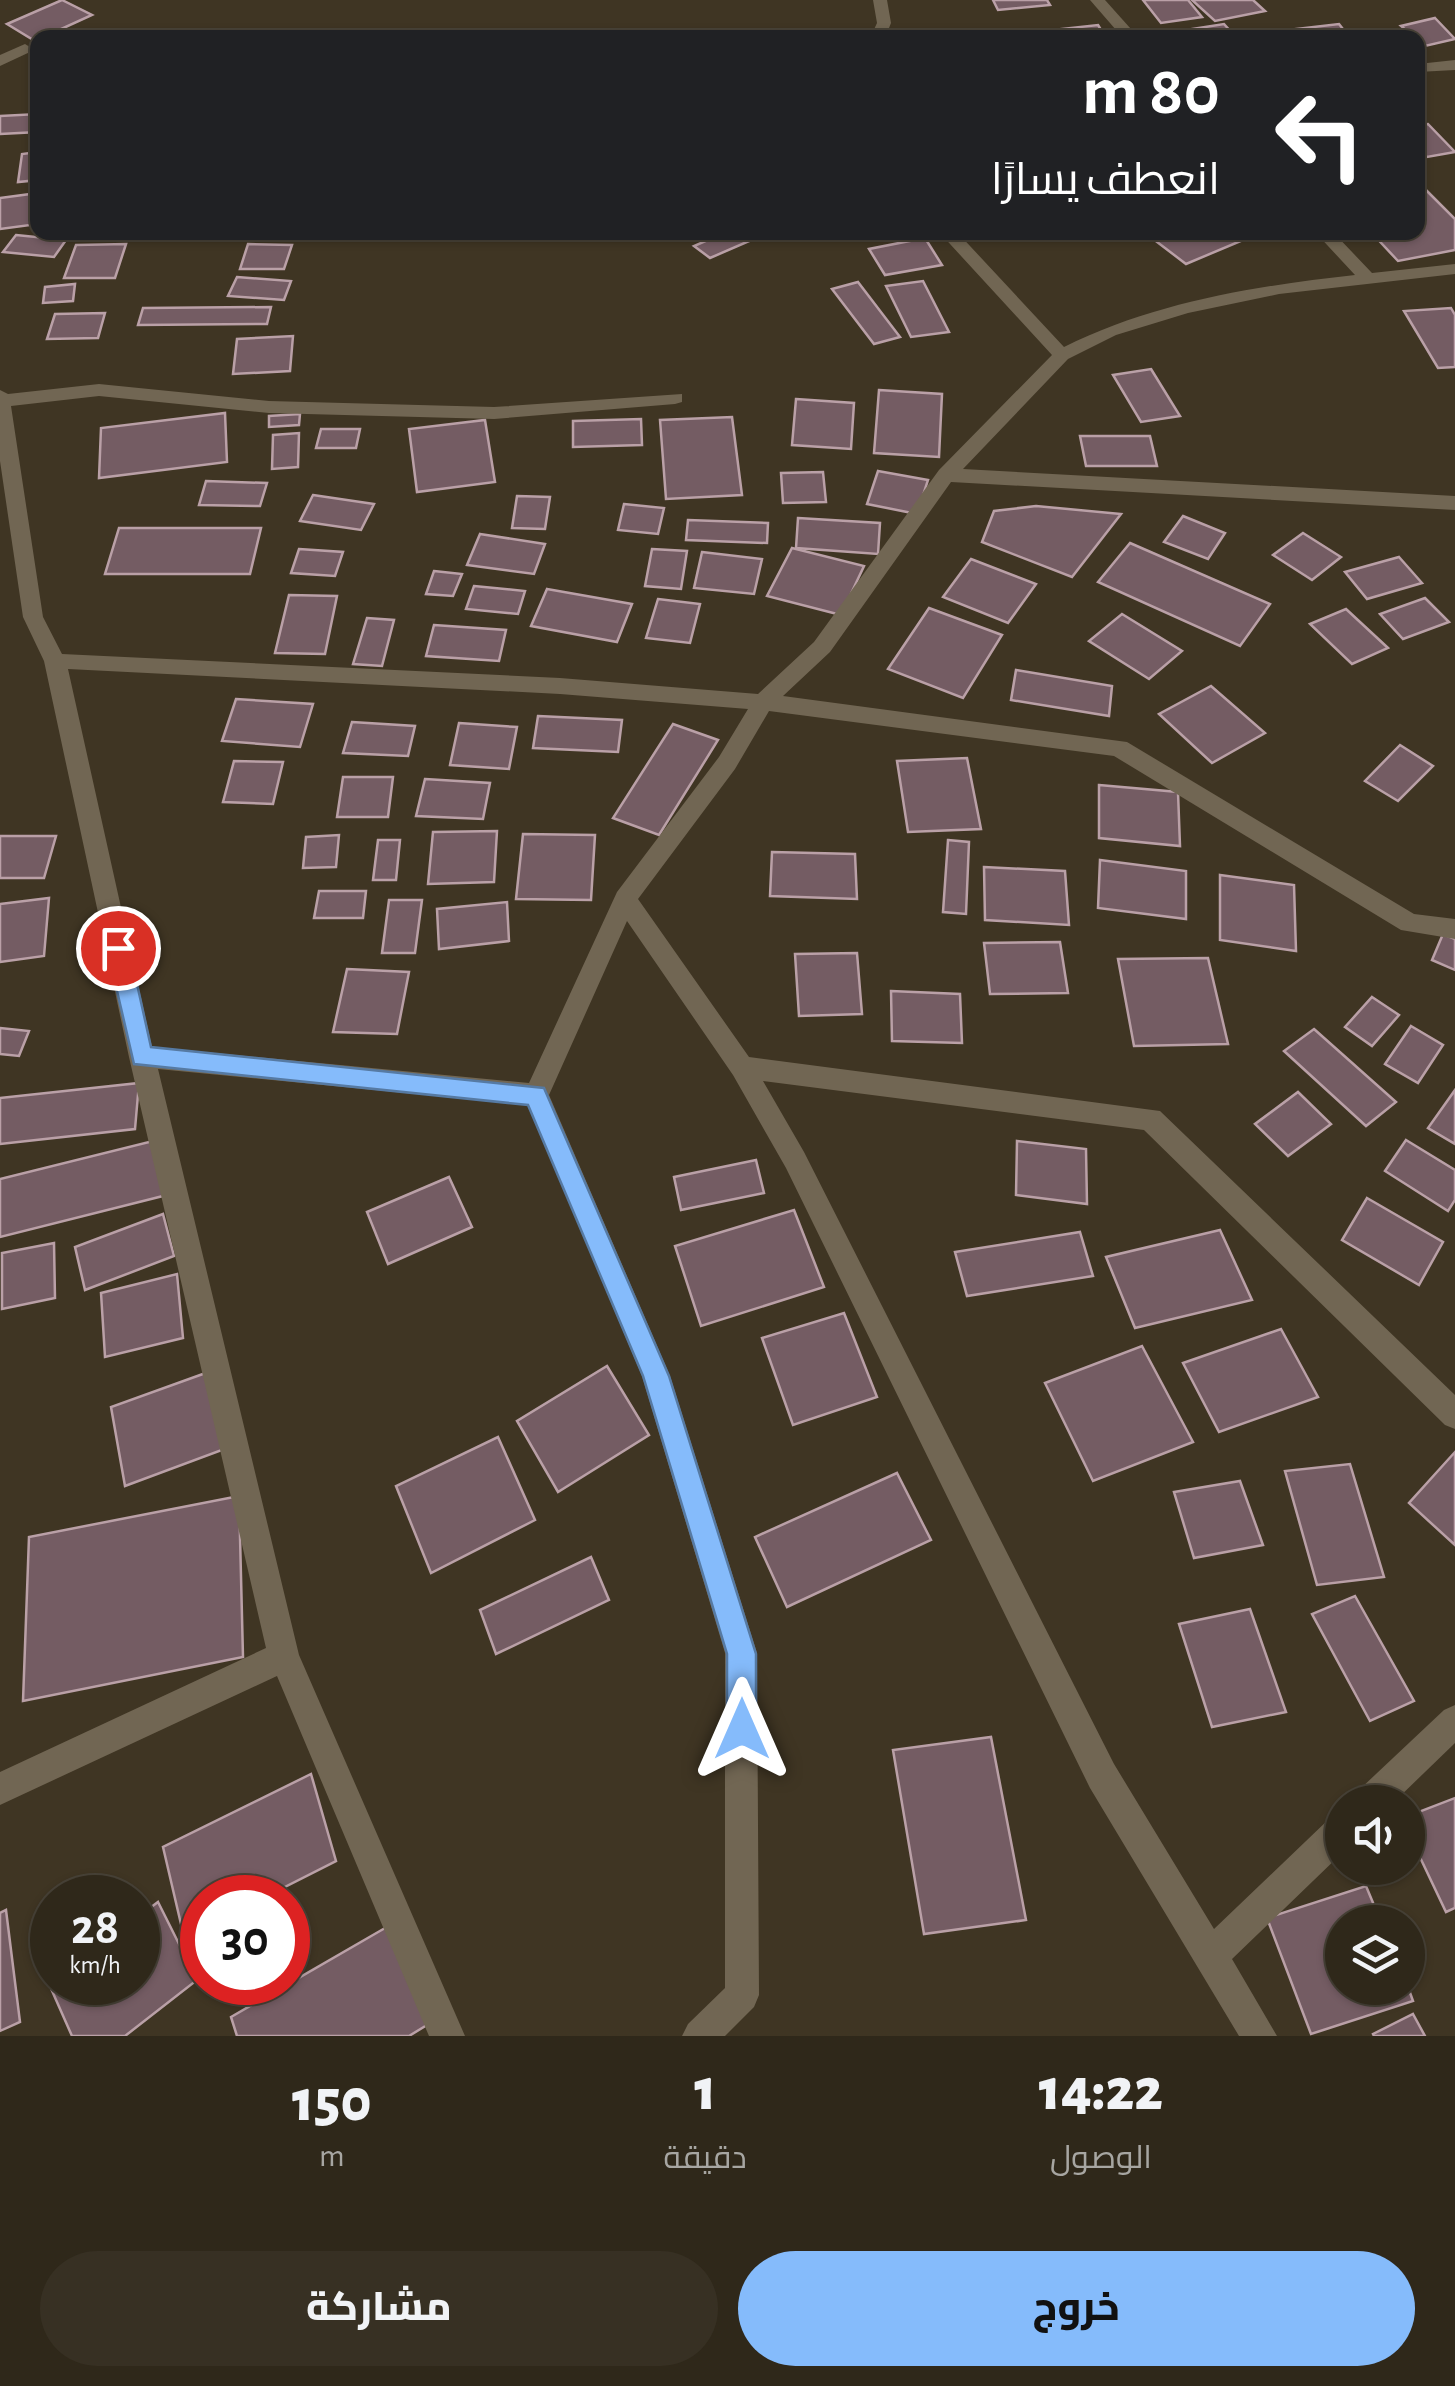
<!DOCTYPE html>
<html lang="ar">
<meta charset="utf-8">
<style>
:root{--surface:#2f281a;--page:#373023;--text:#f1f3f6;--muted:#a7a6a2;--line:#4a4439;--accent:#85bbfb}
body{margin:0;font-family:"Alegreya Sans",Cairo,sans-serif;background:var(--page);color:var(--text);direction:rtl;height:100vh;display:flex;flex-direction:column;font-size:38px;white-space:nowrap}
*{box-sizing:border-box;margin:0}
p{font-size:32px;color:var(--muted)}
.icon{flex:none;width:55px;height:55px;fill:none;stroke:currentColor;stroke-width:2;stroke-linecap:round;stroke-linejoin:round}
.map{position:relative;height:2036px;overflow:hidden;direction:ltr}
.side{display:flex;flex-direction:column;background:var(--surface);flex:1}
.side>*{flex:none}
.guide{position:absolute;left:30px;top:30px;width:1395px;height:210px;border-radius:20px;box-shadow:0 2px 8px #0004,0 0 0 2px var(--line);direction:rtl;background:#202124;color:#fff;overflow:hidden}
.buttons{position:absolute;left:1325px;top:1785px;display:grid;gap:20px}
.buttons a{display:grid;place-items:center;width:100px;height:100px;border-radius:50%;background:var(--surface);box-shadow:0 2px 8px #0004,0 0 0 2px var(--line);font-size:50px}
.speed{position:absolute;left:30px;top:1875px;display:flex;gap:20px;font-size:50px;font-weight:700;text-align:center}
.speed>*{display:grid;place-content:center;width:130px;height:130px;border-radius:50%;background:var(--surface);box-shadow:0 2px 8px #0004,0 0 0 2px var(--line);line-height:1}
.speed small{font-size:25px;font-weight:400}
.speed .limit{border:15px solid #d22;background:#fff;color:#111}
.pin{position:absolute;display:grid;place-items:center;width:85px;height:85px;color:#fff;margin:-42px;border:5px solid #fff;border-radius:50%;box-shadow:0 2px 10px #0007}
.me{position:absolute;width:110px;margin:-55px;rotate:0deg;stroke-linejoin:round;filter:drop-shadow(0 0 8px #0008)}
.turn{display:flex;align-items:center;gap:35px;height:210px;padding:0 40px;font-size:45px}
.turn .icon{width:130px;height:130px;stroke-width:2.5}
.turn b{display:block;font-size:70px;line-height:85px}
.eta{display:flex;justify-content:space-evenly;align-items:center;height:170px;text-align:center}
.eta b{font-size:60px;font-weight:800;line-height:70px}
.primary-button{display:flex;gap:20px;margin-top:auto;padding:20px 40px}
.primary-button a{flex:1;height:115px;border-radius:60px;background:var(--accent);color:#111;font-size:40px;font-weight:800;line-height:115px;text-align:center}
.primary-button a+a{background:var(--page);color:var(--text)}
.map>svg:first-child{display:block}
.building{fill:#745c63;stroke:#baa0a7;stroke-width:2.5}
.lines{fill:none;stroke-linecap:round;stroke-linejoin:round}
.minor{fill:#716653;fill-rule:evenodd}
.route{fill:#85bbfb;stroke:#567aa3;stroke-width:2.5}
</style>
<div class="map">
<svg width="1455" height="2036" viewBox="0 0 1455 2036">
<rect width="100%" height="100%" fill="#3f3523"/>
<!-- building -->
<g class="building">
<path d="M62,0L92,15L35,41L7,24Z"/>
<path d="M993,0H1047L1050,5L998,10Z"/>
<path d="M1143,0H1188L1202,17L1161,23Z"/>
<path d="M1192,0H1253L1265,11L1215,21Z"/>
<path d="M1435,18L1455,39L1425,46L1401,26Z"/>
<path d="M1224,24L1232,33L1186,38L1180,31Z"/>
<path d="M1339,24L1350,38H1284L1279,31Z"/>
<path d="M1098,25L1106,38L1015,34Z"/>
<path d="M38,114V132L0,134V116Z"/>
<path d="M1428,124L1455,152L1427,157L1418,147V125Z"/>
<path d="M38,152V180L18,182L22,154Z"/>
<path d="M1422,186L1455,219V250L1398,261L1371,232H1418V187Z"/>
<path d="M38,193V224L0,229V198Z"/>
<path d="M726,232H760L763,235L710,258L694,246Z"/>
<path d="M1144,232H1262L1186,264Z"/>
<path d="M16,235L66,240L54,257L3,252Z"/>
<path d="M925,238L942,265L885,275L869,249Z"/>
<path d="M126,244L115,278H64L76,245Z"/>
<path d="M248,244L292,245L284,269H240Z"/>
<path d="M237,277L291,281L284,300L228,296Z"/>
<path d="M923,281L949,332L911,337L886,286Z"/>
<path d="M858,282L900,337L874,344L832,289Z"/>
<path d="M75,284L73,301L43,303L45,287Z"/>
<path d="M271,307L267,324L138,325L143,308Z"/>
<path d="M1451,308L1455,315V367L1438,368L1404,311Z"/>
<path d="M105,313L98,338L47,339L55,314Z"/>
<path d="M293,336L290,371L233,374L237,339Z"/>
<path d="M1151,369L1180,416L1141,422L1113,375Z"/>
<path d="M879,390L942,394L939,457L874,453Z"/>
<path d="M796,399L854,403L851,449L792,445Z"/>
<path d="M225,413L227,462L99,478L101,428Z"/>
<path d="M300,414L299,425L269,427V416Z"/>
<path d="M732,417L742,495L666,499L660,420Z"/>
<path d="M641,419L642,445L573,447V421Z"/>
<path d="M485,420L495,482L417,492L409,429Z"/>
<path d="M321,429H360L356,448H316Z"/>
<path d="M299,433L298,467L272,469L273,435Z"/>
<path d="M1080,436H1150L1157,466H1086Z"/>
<path d="M878,471L928,480L917,514L867,504Z"/>
<path d="M823,472L826,502L783,503L781,473Z"/>
<path d="M206,481L267,483L260,506L199,505Z"/>
<path d="M313,495L374,504L361,530L300,521Z"/>
<path d="M517,496L550,497L545,529L512,528Z"/>
<path d="M624,504L664,508L658,534L618,530Z"/>
<path d="M1036,506L1121,514L1072,577L982,542L994,511Z"/>
<path d="M1183,516L1225,533L1208,559L1164,542Z"/>
<path d="M798,518L880,523L878,554L796,548Z"/>
<path d="M688,520L768,523L767,543L686,540Z"/>
<path d="M119,528H261L250,574H105Z"/>
<path d="M1303,533L1341,557L1312,580L1273,555Z"/>
<path d="M480,534L545,544L534,574L467,565Z"/>
<path d="M1130,543L1270,604L1240,646L1098,582Z"/>
<path d="M792,548L864,566L841,615L767,596Z"/>
<path d="M299,549L343,552L335,576L291,573Z"/>
<path d="M652,549L687,551L681,589L645,586Z"/>
<path d="M702,552L762,559L754,594L694,588Z"/>
<path d="M1399,557L1422,583L1367,599L1345,572Z"/>
<path d="M971,559L1036,584L1008,623L943,597Z"/>
<path d="M434,571L462,574L453,596L426,594Z"/>
<path d="M474,586L525,591L518,614L466,609Z"/>
<path d="M547,589L632,604L617,642L531,626Z"/>
<path d="M289,595L337,596L325,654L275,653Z"/>
<path d="M1425,598L1449,622L1403,639L1380,614Z"/>
<path d="M658,599L700,604L690,643L646,638Z"/>
<path d="M929,608L1002,635L963,698L888,669Z"/>
<path d="M1346,609L1388,648L1352,664L1310,624Z"/>
<path d="M1122,614L1182,651L1149,679L1089,641Z"/>
<path d="M367,618L394,620L382,666L353,664Z"/>
<path d="M434,625L506,630L499,661L426,656Z"/>
<path d="M1016,670L1112,686L1109,716L1011,700Z"/>
<path d="M1211,686L1265,733L1212,763L1159,714Z"/>
<path d="M236,699L313,704L300,747L222,741Z"/>
<path d="M538,716L622,720L618,752L533,748Z"/>
<path d="M352,722L415,726L408,756L343,753Z"/>
<path d="M459,723L517,727L509,769L450,765Z"/>
<path d="M673,724L718,740L659,835L613,818Z"/>
<path d="M1400,745L1433,766L1398,801L1365,781Z"/>
<path d="M967,758L981,829L908,832L897,761Z"/>
<path d="M234,761L283,762L273,804L223,802Z"/>
<path d="M343,777H393L388,817H337Z"/>
<path d="M425,779L490,783L483,819L416,816Z"/>
<path d="M1099,785L1178,792L1180,846L1099,838Z"/>
<path d="M497,831L494,882L428,884L433,832Z"/>
<path d="M523,834L595,835L591,900L516,899Z"/>
<path d="M339,835L336,867L303,868L306,837Z"/>
<path d="M0,836H56L44,878H0Z"/>
<path d="M378,840H400L396,880H373Z"/>
<path d="M948,840L969,842L966,914L943,912Z"/>
<path d="M772,852L855,854L857,899L770,896Z"/>
<path d="M1100,860L1186,871V919L1098,908Z"/>
<path d="M984,867L1065,871L1069,925L985,920Z"/>
<path d="M1220,875L1294,885L1296,951L1220,940Z"/>
<path d="M319,891H366L363,918H314Z"/>
<path d="M49,898L44,956L0,962V904Z"/>
<path d="M389,900H422L415,953H382Z"/>
<path d="M507,902L509,941L439,949L437,909Z"/>
<path d="M1443,934L1455,939V970L1432,960Z"/>
<path d="M1060,942L1068,993L990,994L984,943Z"/>
<path d="M857,953L862,1014L799,1016L795,954Z"/>
<path d="M1208,958L1228,1044L1134,1046L1118,959Z"/>
<path d="M347,969L409,972L397,1034L333,1032Z"/>
<path d="M891,991L960,994L962,1043L892,1041Z"/>
<path d="M1372,997L1399,1015L1372,1046L1345,1027Z"/>
<path d="M1411,1026L1443,1045L1418,1083L1385,1064Z"/>
<path d="M0,1028L29,1031L19,1056L0,1054Z"/>
<path d="M1314,1029L1396,1102L1366,1126L1284,1051Z"/>
<path d="M139,1083L135,1129L0,1144V1098Z"/>
<path d="M1455,1090V1144L1428,1128Z"/>
<path d="M1298,1092L1331,1124L1288,1156L1255,1124Z"/>
<path d="M157,1140L163,1196L0,1237V1179Z"/>
<path d="M1406,1140L1455,1170V1200L1448,1211L1385,1171Z"/>
<path d="M1017,1141L1086,1149L1087,1204L1016,1195Z"/>
<path d="M756,1160L764,1193L681,1210L674,1177Z"/>
<path d="M449,1177L472,1227L388,1264L367,1212Z"/>
<path d="M1367,1198L1443,1242L1419,1285L1342,1240Z"/>
<path d="M794,1210L824,1287L701,1326L675,1246Z"/>
<path d="M163,1214L174,1256L85,1290L75,1247Z"/>
<path d="M1220,1230L1252,1300L1135,1328L1106,1257Z"/>
<path d="M1080,1232L1093,1276L967,1296L955,1252Z"/>
<path d="M54,1243L55,1298L2,1309V1253Z"/>
<path d="M177,1274L183,1338L105,1357L101,1293Z"/>
<path d="M844,1313L877,1397L793,1425L762,1338Z"/>
<path d="M1281,1329L1318,1397L1219,1432L1183,1363Z"/>
<path d="M1142,1346L1193,1442L1093,1481L1045,1383Z"/>
<path d="M607,1366L649,1435L558,1492L517,1421Z"/>
<path d="M214,1370L230,1447L125,1486L111,1407Z"/>
<path d="M498,1437L535,1520L431,1573L396,1486Z"/>
<path d="M1455,1452V1545L1409,1503Z"/>
<path d="M1350,1464L1384,1577L1317,1585L1285,1471Z"/>
<path d="M897,1473L931,1540L787,1607L755,1537Z"/>
<path d="M1240,1481L1263,1545L1194,1558L1174,1492Z"/>
<path d="M239,1496L243,1657L23,1701L29,1537Z"/>
<path d="M591,1557L609,1600L496,1654L480,1610Z"/>
<path d="M1355,1596L1414,1701L1370,1721L1312,1614Z"/>
<path d="M1250,1609L1286,1712L1212,1727L1179,1624Z"/>
<path d="M991,1737L1026,1920L924,1934L893,1750Z"/>
<path d="M311,1774L336,1861L263,1898H202V1928L184,1937L163,1847Z"/>
<path d="M1455,1798V1908L1446,1912L1408,1832V1816Z"/>
<path d="M1366,1886L1381,1922H1342V1988L1408,1987L1413,2001L1311,2034L1267,1918Z"/>
<path d="M158,1902L197,1980L125,2036H72L49,1984L138,1982V1917Z"/>
<path d="M6,1910L20,2022L0,2031V1913Z"/>
<path d="M392,1924L427,2025L409,2036H237L231,2017Z"/>
<path d="M1413,2014L1425,2036H1374L1373,2034Z"/>
</g>
<g class="lines">
<!-- minor -->
<g class="minor">
<path d="M873,0H887L891,23L885,38H870L877,23Z"/>
<path d="M1090,0H1105L1139,38H1123Z"/>
<path d="M25,44L33,49L30,52L0,66V55Z"/>
<path d="M1455,60V70L1418,72V64Z"/>
<path d="M939,232H957L1064,347C1155,302 1255,286 1355,275L1315,232H1333L1372,273L1455,264V274L1279,294L1188,313L1116,335L1068,359L963,469L1455,496V510L951,482L830,652L783,696L1127,742L1414,914L1455,919V939L1401,930L1114,756L769,711L735,769L638,899L749,1057L1160,1111L1455,1395V1429L1445,1425L1144,1130L763,1081L804,1152L1114,1764L1214,1929L1330,1818L1342,1813V1853L1232,1959L1277,2036H1239L1090,1788L786,1168L733,1075L627,921L549,1095L670,1376L757,1653L759,1995L754,2007L725,2036H682L688,2024L725,1988V1653L642,1376L528,1105L158,1069L299,1655L465,2036H429L277,1676L0,1805V1772L266,1648L129,1057L44,661L23,617L0,461V390L8,394L99,384L269,401L494,407L682,394V402L675,404L494,419L269,413L99,396L11,406L43,617L62,654L560,678L758,694L814,642L939,470L1052,355ZM68,669L560,694L748,709L719,757L617,892L529,1083L152,1047Z"/>
<path d="M1455,1705V1743L1394,1802H1355L1359,1790L1444,1710Z"/>
</g>
</g>
<!-- route -->
<path class="route" d="M118,939L129,948L151,1047L544,1088L669,1376L756,1654V1729L752,1740L742,1744L731,1740L727,1729V1654L643,1376L528,1105L134,1064L107,948Z"/>
</svg>
<div class="buttons">
<a><svg class="icon" aria-label="sound" viewBox="0 0 24 24"><path d="M4 9h4l5-4v14l-5-4H4zM17 9q2 3 0 6"/></svg></a>
<a><svg class="icon" aria-label="layers" viewBox="0 0 24 24"><path d="M12 4l9 5-9 5-9-5zM3 14l9 5 9-5"/></svg></a>
</div>
<div class="speed"><div>28<small>km/h</small></div><div class="limit">30</div></div>
<div class="pin" style="left:118px;top:948px;background:#d93025"><svg class="icon" aria-label="arrive" viewBox="0 0 24 24"><path d="M6 21V4h12l-3 4 3 4H6"/></svg></div>
<svg class="me" style="left:742px;top:1729px" viewBox="-20 -20 40 40"><path d="M0-17L14 15 0 8-14 15z" fill="#85bbfb" stroke="#fff" stroke-width="4"/></svg>
<div class="guide">
<div class="turn"><svg class="icon" aria-label="left" viewBox="0 0 24 24"><path d="M17 20v-9H6M10 6l-5 5 5 5"/></svg><div><b>80 m</b>انعطف يسارًا</div></div>
</div>
</div>
<section class="side">
<div class="eta">
<div><b>14:22</b><p>الوصول</p></div>
<div><b>1</b><p>دقيقة</p></div>
<div><b>150</b><p>m</p></div>
</div>
<div class="primary-button"><a>خروج</a><a>مشاركة</a></div>
</section>
